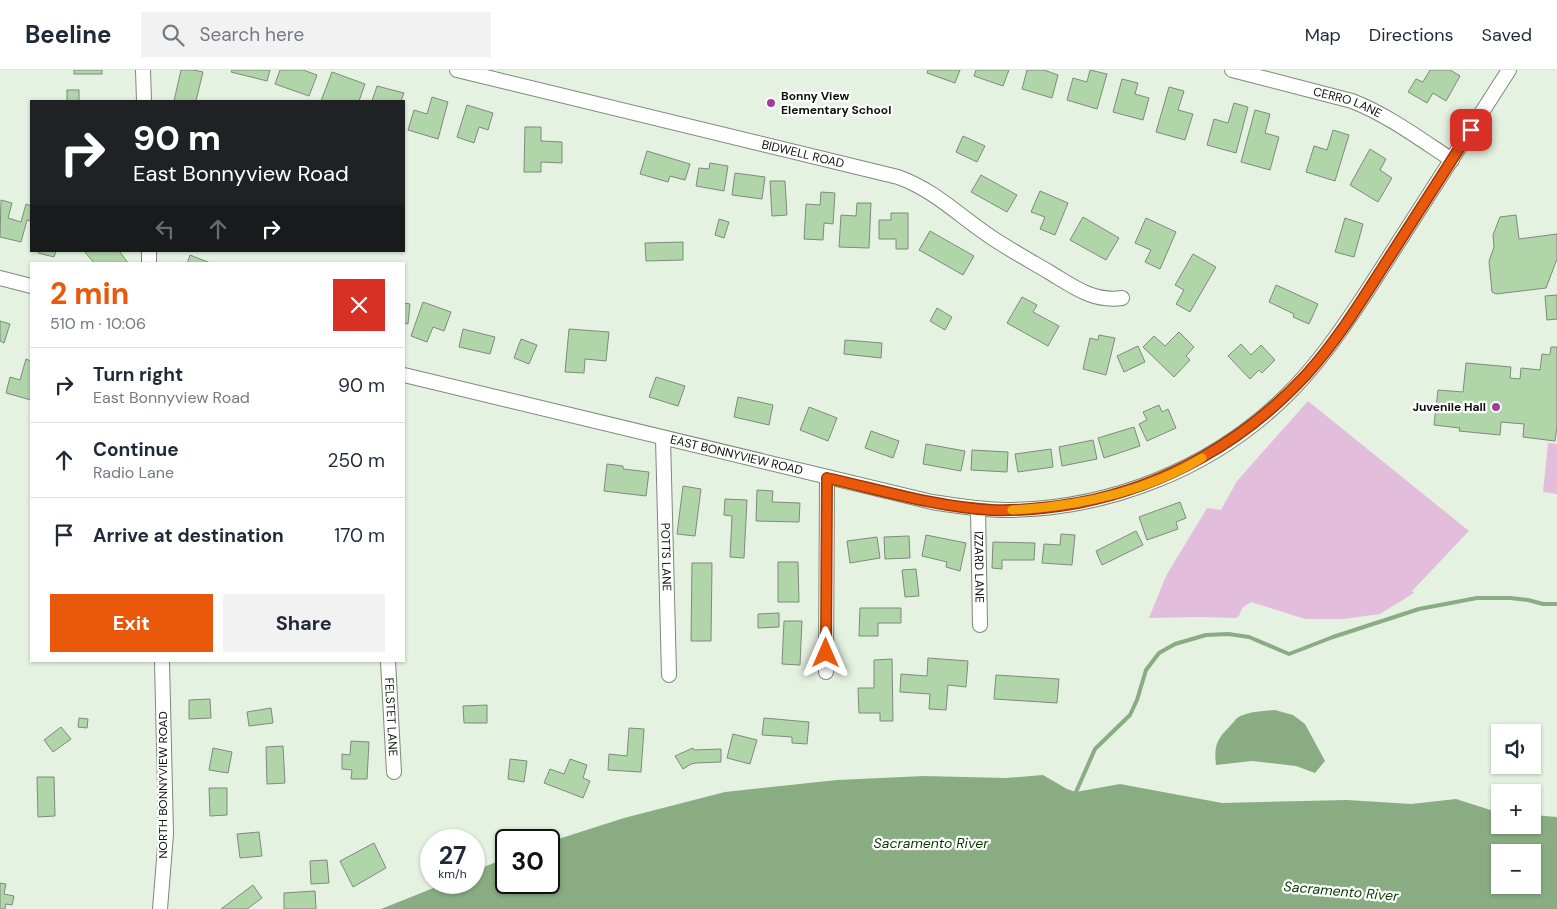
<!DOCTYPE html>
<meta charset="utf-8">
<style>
:root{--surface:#fff;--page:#f2f2f3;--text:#1f2937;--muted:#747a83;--line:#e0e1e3;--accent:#ea580c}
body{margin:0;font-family:"DM Sans",sans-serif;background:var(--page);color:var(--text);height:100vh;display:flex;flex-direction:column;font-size:19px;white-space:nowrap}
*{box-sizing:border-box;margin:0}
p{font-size:16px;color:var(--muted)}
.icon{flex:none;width:28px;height:28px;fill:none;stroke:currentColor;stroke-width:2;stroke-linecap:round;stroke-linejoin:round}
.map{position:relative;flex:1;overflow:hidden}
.details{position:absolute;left:30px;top:192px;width:375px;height:400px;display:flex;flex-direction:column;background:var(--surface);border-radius:0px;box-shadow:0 1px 4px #0004}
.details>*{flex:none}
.guide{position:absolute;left:30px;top:30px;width:375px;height:152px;border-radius:0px;box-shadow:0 1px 4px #0004;background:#202124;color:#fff;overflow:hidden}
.buttons{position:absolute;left:1491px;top:654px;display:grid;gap:10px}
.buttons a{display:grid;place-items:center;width:50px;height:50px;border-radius:0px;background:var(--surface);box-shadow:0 1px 4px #0004;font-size:25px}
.speed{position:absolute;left:420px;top:759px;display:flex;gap:10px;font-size:25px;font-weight:700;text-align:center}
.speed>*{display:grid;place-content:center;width:65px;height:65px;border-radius:50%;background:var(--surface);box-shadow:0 1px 4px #0004;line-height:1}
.speed small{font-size:12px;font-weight:400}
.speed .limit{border:2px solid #111;border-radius:8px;background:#fff;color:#111}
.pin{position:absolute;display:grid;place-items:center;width:42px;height:42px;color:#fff;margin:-21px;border-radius:10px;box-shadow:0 2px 8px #0006}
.me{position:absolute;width:55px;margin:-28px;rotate:0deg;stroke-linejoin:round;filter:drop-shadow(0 0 4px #0008)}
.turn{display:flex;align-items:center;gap:18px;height:105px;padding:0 20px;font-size:22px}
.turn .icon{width:65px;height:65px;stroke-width:2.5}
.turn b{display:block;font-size:35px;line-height:42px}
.lanes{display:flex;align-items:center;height:48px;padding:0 20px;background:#0003;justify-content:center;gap:25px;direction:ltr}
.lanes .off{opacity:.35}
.round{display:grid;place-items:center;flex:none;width:52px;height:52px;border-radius:0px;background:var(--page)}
.head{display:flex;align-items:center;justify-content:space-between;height:85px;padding:0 20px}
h1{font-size:30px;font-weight:700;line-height:38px;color:var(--accent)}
.primary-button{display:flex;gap:10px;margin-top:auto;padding:10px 20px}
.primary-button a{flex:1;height:58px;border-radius:0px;background:var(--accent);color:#fff;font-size:20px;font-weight:700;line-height:58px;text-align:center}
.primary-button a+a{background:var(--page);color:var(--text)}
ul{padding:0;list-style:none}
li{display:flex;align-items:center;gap:15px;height:75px;padding:0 20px;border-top:1px solid var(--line)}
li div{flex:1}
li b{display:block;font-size:19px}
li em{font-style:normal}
header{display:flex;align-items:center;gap:30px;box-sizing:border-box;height:70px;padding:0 25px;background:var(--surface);border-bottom:1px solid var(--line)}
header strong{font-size:24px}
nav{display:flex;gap:28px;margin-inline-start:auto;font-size:18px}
.search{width:350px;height:45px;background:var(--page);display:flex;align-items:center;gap:12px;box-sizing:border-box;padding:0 18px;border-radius:0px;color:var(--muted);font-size:19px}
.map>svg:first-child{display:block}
.green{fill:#e2bedc}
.water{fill:#89ac82;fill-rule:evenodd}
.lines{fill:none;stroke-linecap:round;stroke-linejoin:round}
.stream{stroke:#89ac82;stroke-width:4}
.building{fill:#b0d5a9;stroke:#7f8a7d}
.minor-casing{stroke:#7d897b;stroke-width:16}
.minor{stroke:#fff;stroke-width:14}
.route-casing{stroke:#983908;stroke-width:12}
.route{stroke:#ea580c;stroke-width:9}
.slow{stroke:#f59e0b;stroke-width:9}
.poi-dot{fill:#a63b9c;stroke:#fff;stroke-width:2}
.labels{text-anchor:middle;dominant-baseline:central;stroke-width:4.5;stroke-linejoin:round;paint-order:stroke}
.poi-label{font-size:12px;font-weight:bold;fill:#0c100b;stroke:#fff;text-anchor:start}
.street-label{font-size:12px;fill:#0c100b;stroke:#fff}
.water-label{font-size:14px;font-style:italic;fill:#073a00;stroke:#fff}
</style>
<header>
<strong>Beeline</strong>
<div class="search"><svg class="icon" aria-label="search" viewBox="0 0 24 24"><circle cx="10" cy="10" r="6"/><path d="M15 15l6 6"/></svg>Search here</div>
<nav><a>Map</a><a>Directions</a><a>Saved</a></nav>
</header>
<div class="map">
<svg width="1557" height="839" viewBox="0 0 1557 839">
<rect width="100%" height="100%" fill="#e5f2e2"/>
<!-- green -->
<g class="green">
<path d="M1308,331L1469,461L1412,521L1414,523L1380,544L1344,549H1305L1251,532L1242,538L1239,546L1236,548L1200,547L1149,548L1166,506L1207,438L1221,440L1237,411Z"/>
<path d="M1548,373L1557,374V424L1543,422Z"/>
</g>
<!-- water -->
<g class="water">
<path d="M1275,640L1293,645L1305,654L1325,691L1315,703L1296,696L1252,691L1216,695C1214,677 1216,670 1229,657C1232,654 1235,650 1237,648C1248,641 1264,641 1275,640Z"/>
<path d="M1043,705L1067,719L1076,722L1120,714L1222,733L1347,730L1411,734L1456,729L1500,743V755H1532L1533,745L1557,747V839H381L446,813L474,812V801L506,788V812H549V772L624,748L725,722L837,710L924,706L1005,708ZM1500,782H1532V815H1500Z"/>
</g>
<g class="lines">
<!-- stream -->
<path class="stream" d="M1076,722L1095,679L1130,645L1137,630L1146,600L1159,583L1175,574L1206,565L1228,564L1249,567L1289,584L1333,567L1419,539L1477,528H1510L1528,530L1543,534H1557"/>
</g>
<!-- building -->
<g class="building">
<rect x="74" y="0" width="28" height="4"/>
<path d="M181,0H193L203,2L196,31H174Z"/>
<path d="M232,0H270L267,11L231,2Z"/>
<path d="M280,0H303L317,5L309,26L275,14Z"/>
<path d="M928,0H960L955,13L927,3Z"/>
<path d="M976,0H1009L1003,16L974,6Z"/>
<path d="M1027,0H1044L1058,5L1052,28L1022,19Z"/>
<path d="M1090,0L1107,4L1097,39L1067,30L1073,8L1087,12Z"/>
<path d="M1430,0H1450L1460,6L1446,31L1433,23L1427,33L1408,22L1416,9L1423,12Z"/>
<path d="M332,2L365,14L359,31H321Z"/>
<path d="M1122,9L1138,13L1135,24L1149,28L1143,50L1113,42Z"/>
<path d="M377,16L404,23L401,31H372Z"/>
<path d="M1169,17L1184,21L1178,40L1193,44L1185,70L1156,62Z"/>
<rect x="67" y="20" width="12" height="11"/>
<path d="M432,27L448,32L438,69L408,60L414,40L427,44Z"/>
<path d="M1234,33L1248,37L1236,83L1207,75L1214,49L1228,53Z"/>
<path d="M467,35L493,43L488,60L479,57L474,73L457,67Z"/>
<path d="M1255,40L1270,44L1265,63L1279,67L1270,100L1241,92Z"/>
<path d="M525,57H541V71L562,72V93L541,92V102H524Z"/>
<path d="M1333,60L1349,65L1335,111L1306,102L1314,76L1327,80Z"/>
<path d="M963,66L985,76L977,92L956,82Z"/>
<path d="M1370,79L1386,89L1380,100L1392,108L1378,132L1350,115Z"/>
<path d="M647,81L690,94L685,110L670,106L668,112L640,104Z"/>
<path d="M710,93L728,96L724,121L696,116L699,98L709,99Z"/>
<path d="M735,103L765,107L762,129L732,125Z"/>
<path d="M981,105L1017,125L1007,142L971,122Z"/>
<path d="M770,111H785L787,145L772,146Z"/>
<path d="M1040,121L1068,133L1055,165L1040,159L1045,147L1031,142Z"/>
<path d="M821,122L835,123L833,154L824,153L823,170L804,169L806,134L820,135Z"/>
<path d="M1,130L12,133L8,148L21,152L26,134L31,136V151L27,150L21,172L0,167Z"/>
<path d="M857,133H871L869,178L839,177L841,145L856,146Z"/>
<path d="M891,143H908V179H896V169H879V150H891Z"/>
<path d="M1516,145L1519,169L1557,164V189L1546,218L1496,224L1492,222L1489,191L1494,177L1493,165L1500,147Z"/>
<path d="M1083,147L1119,168L1106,190L1070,170Z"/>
<path d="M1146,148L1176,162L1160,199L1145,192L1151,180L1135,173Z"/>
<path d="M1345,148L1363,154L1354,187L1335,182Z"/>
<path d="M719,149L729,152L724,168L715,165Z"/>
<path d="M930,161L974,186L963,205L919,180Z"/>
<path d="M683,172V190L646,191L645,173Z"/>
<path d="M39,181H56L54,187L38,183Z"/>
<path d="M84,181H119L129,194H95Z"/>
<path d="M1193,184L1216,197L1190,242L1176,234L1184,220L1175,215Z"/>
<path d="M190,185L213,194H187Z"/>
<path d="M1276,215L1318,234L1309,254L1293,247L1294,244L1269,232Z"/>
<path d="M1557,225V249L1547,250L1545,226Z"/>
<path d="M1022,227L1037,235L1033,242L1059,256L1048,276L1007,253Z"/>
<path d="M423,232L451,242L444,261L433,257L427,272L411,266Z"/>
<path d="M404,233L410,234L408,254L404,253Z"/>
<path d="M937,238L952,247L945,260L930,251Z"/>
<path d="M0,251L10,254L4,273L0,271Z"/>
<path d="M463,259L495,267L490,284L459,277Z"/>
<path d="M569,259L609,262L606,291L585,289L584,303L565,302Z"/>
<path d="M1179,262L1194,277L1186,286L1190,290L1174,307L1143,277L1154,266L1165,276Z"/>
<path d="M1099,265L1115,268L1106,305L1083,299L1090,268L1098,270Z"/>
<path d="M521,269L537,275L529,294L514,288Z"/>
<path d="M845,270L882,273L881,288L844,284Z"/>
<path d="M1241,274L1251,285L1261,275L1275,290L1262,303L1259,300L1250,309L1228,286Z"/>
<path d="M1138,276L1145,292L1124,302L1117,286Z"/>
<path d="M1551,277H1557V356L1555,371L1523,367L1524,354L1501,352L1500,365L1459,361L1460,358L1434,355L1438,320L1463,322L1466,293L1511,297L1510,308L1520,309L1521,298L1540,300L1542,284L1549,285L1550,284Z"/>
<path d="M26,289L31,291V330L6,323L10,307L20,310Z"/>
<path d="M656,307L685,316L678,336L649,327Z"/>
<path d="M738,327L773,335L769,355L734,347Z"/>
<path d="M1159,335L1162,342L1168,339L1176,358L1147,371L1139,354L1147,350L1143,342Z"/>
<path d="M809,337L837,348L828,371L800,360Z"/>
<path d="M1134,357L1140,376L1104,388L1098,368Z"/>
<path d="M871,361L899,371L893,388L865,378Z"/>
<path d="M1093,370L1097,389L1062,396L1059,377Z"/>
<path d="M926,374L965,381L961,401L923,394Z"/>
<path d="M1051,379L1053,397L1018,402L1015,384Z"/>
<path d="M972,380L1008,382L1007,402L971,400Z"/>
<path d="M607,394L623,396V399L649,402L646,426L604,421Z"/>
<path d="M683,416L701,419L695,466L677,464Z"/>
<path d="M757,420L773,421L772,432L800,433L799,452L756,451Z"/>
<path d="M725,429L747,430L744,488L730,487L732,446L724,445Z"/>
<path d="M1180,432L1186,448L1176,452L1178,459L1147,470L1139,447Z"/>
<path d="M1136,461L1143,475L1102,495L1096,481Z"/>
<path d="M1061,464L1075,465L1072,495L1042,493L1044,474L1060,475Z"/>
<path d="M926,465L966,473L960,501L946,497L947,492L922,486Z"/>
<path d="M909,466L910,488L885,489L884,467Z"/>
<path d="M877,467L880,488L850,493L847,471Z"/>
<path d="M993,472L1035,473L1034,490H1002V499L992,498Z"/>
<path d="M778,492H798L799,532H778Z"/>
<path d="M692,493H712L711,571H691Z"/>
<path d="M916,499L919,526L905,527L902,500Z"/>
<path d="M860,538H901V553H878V566H859Z"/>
<path d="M779,543V557L758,558V544Z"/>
<path d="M784,551H802L800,595L782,594Z"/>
<path d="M928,588L968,591L966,617L948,615L946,640L929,639L930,624L900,622L901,604L927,606Z"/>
<path d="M892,589L893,651H880V643H859L858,618H874V590Z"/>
<path d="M996,605L1059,609L1057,633L994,629Z"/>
<path d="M210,629L211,648L189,649V630Z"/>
<path d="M487,635V653H464L463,636Z"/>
<path d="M271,638L273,653L249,656L247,642Z"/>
<path d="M79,648L88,649L87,658L78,657Z"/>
<path d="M764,648L809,652L807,674L792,673V667L762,665Z"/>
<path d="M61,657L71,669L53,682L44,670Z"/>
<path d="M629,658L644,659L641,702L608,700L609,684L627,686Z"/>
<path d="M733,664L757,670L750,694L727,688Z"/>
<path d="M351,671L369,672L367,709H351L352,700L342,699V684L350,685Z"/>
<path d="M283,676L285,713L267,714L266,677Z"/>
<path d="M213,678L232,682L228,703L209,700Z"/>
<path d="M693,678L694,680L721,679V692L696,693L691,694L683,699L675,686Z"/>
<path d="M510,689L527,691L524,712L508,709Z"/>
<path d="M570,689L587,695L583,708L590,711L583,728L544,713L550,699L564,704Z"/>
<path d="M37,707H54L55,746L38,747Z"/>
<path d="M209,718H227V745L210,746Z"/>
<path d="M259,762L262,786L240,788L237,764Z"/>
<path d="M374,773L386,798L353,817L340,791Z"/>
<path d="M327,790L329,813L311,814L310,791Z"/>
<path d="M0,813L6,814L4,824L14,826L12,835L6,834L5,839H0Z"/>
<path d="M253,815L262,828L247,839H221Z"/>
<path d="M315,821L316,839H284V823Z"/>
</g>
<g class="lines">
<!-- minor casing -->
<g class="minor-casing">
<g id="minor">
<path d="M143,0L144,31"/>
<path id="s1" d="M457,0L898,107C937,121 962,149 997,171C1014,182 1032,192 1049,202C1074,217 1093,232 1122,228"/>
<path id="s2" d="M1232,0L1352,31C1388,45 1420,69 1452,90"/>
<path d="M149,181V194"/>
<path d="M0,208L31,216"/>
<path id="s3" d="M404,305L932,432C957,436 982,440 1007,440C1110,439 1211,399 1285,327C1316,297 1340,262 1364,226L1509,0"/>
<path id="s4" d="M663,368L669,605"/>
<path id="s5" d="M978,439L980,555"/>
<path id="s6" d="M388,591L394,702"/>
<path d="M826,602L827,407"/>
<path d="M160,839L166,764L162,591"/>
</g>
</g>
<!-- minor -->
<use href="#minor" class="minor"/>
</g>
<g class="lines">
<!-- route casing -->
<g class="route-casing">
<path id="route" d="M826,583L827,408C881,420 936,437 992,440C1020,441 1049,438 1078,433C1166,416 1245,371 1306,305C1337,271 1362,230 1387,191C1415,147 1443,104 1471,60"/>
</g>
<!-- route -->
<use href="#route" class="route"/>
<!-- slow -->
<path class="slow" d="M1012,440C1078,436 1145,423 1202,388"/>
</g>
<!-- markers -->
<g class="poi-dot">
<circle cx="771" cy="33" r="5"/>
<circle cx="1496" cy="337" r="5"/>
</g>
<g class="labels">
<!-- poi labels -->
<g class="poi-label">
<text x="781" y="26">Bonny View<tspan x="781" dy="14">Elementary School</tspan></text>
<text x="1486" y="337" text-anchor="end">Juvenile Hall</text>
</g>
<!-- street labels -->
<g class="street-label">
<text stroke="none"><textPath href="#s2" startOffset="120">CERRO LANE</textPath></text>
<text stroke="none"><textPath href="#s1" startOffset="356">BIDWELL ROAD</textPath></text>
<text stroke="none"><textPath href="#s3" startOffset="342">EAST BONNYVIEW ROAD</textPath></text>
<text stroke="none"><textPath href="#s4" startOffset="119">POTTS LANE</textPath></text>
<text stroke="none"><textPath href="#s5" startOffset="58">IZZARD LANE</textPath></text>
<text stroke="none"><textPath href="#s6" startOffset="56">FELSTET LANE</textPath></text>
<text transform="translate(163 715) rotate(-90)">NORTH BONNYVIEW ROAD</text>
</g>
<!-- water labels -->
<g class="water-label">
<text x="931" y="773">Sacramento River</text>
<text transform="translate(1341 821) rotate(5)">Sacramento River</text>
</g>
</g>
</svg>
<div class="buttons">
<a><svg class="icon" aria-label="sound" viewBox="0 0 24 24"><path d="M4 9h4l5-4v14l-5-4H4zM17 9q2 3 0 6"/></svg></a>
<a>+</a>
<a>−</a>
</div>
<div class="speed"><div>27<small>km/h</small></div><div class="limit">30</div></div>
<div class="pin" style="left:1471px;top:60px;background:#d93025"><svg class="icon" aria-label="arrive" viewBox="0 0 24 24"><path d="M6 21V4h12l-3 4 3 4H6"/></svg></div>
<svg class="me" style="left:826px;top:583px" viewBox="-20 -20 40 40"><path d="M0-17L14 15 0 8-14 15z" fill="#ea580c" stroke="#fff" stroke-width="4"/></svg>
<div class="guide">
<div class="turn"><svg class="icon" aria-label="right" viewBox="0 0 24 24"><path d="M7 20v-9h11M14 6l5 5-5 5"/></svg><div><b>90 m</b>East Bonnyview Road</div></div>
<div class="lanes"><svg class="icon off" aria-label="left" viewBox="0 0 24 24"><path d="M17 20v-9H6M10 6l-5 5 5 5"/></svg><svg class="icon off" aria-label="ahead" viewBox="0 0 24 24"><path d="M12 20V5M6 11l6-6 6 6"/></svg><svg class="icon" aria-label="right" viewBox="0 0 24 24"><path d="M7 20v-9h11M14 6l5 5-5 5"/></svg></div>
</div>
<section class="details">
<div class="head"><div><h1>2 min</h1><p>510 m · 10:06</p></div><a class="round" style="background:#d93025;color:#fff"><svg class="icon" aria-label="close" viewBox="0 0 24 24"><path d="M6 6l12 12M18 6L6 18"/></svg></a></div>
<ul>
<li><svg class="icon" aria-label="right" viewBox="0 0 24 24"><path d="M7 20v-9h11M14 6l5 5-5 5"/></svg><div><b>Turn right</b><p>East Bonnyview Road</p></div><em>90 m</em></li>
<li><svg class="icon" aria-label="ahead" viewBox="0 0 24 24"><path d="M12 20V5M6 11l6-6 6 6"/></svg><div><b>Continue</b><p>Radio Lane</p></div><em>250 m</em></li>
<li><svg class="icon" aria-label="arrive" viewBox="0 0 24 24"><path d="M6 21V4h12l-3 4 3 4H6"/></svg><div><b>Arrive at destination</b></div><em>170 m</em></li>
</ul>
<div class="primary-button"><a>Exit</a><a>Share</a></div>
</section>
</div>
